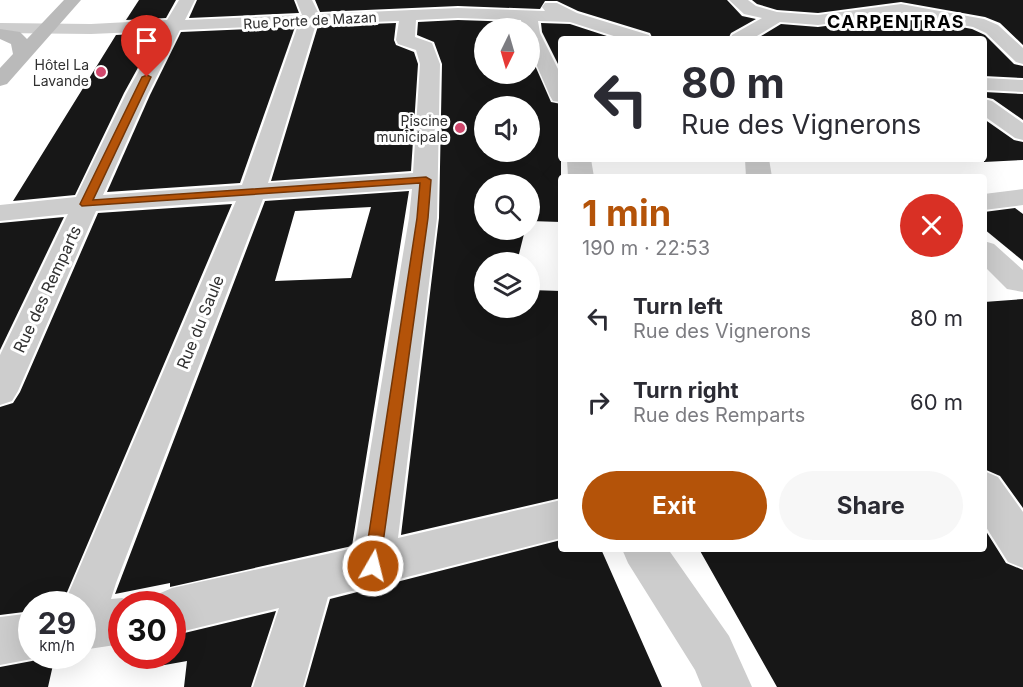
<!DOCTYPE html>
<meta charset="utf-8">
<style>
:root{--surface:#fff;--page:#f7f7f7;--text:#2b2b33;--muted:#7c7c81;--accent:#b45309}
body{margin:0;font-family:Inter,sans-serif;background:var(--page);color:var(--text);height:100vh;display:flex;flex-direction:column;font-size:22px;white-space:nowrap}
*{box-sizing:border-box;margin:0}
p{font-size:20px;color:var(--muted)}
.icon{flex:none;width:33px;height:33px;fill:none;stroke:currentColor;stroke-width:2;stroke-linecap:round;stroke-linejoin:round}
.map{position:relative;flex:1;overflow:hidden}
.sheet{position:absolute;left:558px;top:174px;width:429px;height:378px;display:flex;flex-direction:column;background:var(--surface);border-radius:6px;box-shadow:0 6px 24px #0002}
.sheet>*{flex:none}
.hud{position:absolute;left:558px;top:36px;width:429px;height:126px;border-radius:6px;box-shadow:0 6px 24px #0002;background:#fff;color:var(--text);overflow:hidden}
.needle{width:39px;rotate:185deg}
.buttons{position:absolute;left:474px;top:18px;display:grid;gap:12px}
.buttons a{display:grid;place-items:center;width:66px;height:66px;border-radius:50%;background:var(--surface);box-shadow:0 6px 24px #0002;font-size:30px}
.speed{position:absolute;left:18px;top:591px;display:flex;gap:12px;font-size:30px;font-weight:700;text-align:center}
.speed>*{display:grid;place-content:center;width:78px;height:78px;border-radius:50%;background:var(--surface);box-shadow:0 6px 24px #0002;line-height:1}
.speed small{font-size:15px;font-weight:400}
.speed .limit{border:9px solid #d22;background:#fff;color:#111}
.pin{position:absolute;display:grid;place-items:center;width:51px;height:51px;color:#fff;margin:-62px -26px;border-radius:50% 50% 50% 0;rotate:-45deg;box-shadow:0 0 6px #0007}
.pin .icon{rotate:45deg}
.me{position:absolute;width:66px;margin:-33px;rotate:8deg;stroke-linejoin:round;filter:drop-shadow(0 0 4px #0008)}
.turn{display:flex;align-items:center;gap:21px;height:126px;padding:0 24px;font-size:27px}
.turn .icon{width:78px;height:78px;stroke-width:2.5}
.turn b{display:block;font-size:42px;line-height:51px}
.round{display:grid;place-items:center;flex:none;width:63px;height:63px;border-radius:32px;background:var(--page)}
.summary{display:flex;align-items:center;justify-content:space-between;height:102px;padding:0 24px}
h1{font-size:36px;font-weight:700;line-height:45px;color:var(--accent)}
.primary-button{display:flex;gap:12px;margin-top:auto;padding:12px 24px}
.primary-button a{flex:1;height:69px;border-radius:36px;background:var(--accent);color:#fff;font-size:24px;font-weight:700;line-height:69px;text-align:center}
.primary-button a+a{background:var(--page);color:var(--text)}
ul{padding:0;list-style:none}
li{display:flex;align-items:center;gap:18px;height:84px;padding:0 24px}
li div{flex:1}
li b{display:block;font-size:22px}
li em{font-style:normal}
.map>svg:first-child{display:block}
.building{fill:#171717;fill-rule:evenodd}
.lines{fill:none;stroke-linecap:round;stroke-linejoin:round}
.street{fill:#cdcdcd;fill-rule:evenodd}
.secondary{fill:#bababa;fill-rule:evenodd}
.route{fill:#b45309;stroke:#753606;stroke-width:1.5}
.poi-dot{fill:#d2486d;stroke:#fff;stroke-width:2}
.labels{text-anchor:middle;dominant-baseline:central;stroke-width:6;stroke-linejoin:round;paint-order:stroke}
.far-street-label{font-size:14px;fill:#303030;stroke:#fff}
.far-poi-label{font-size:14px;fill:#303030;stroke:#fff;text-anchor:end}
.street-label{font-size:16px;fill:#303030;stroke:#fff}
.far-district-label{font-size:18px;font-weight:bold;letter-spacing:1.5px;fill:#000;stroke:#fff}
</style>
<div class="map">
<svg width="1023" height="687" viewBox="0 0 1023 687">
<rect width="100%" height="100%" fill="#fff"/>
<!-- building -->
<g class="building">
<path d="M139,0H176L166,18L126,20Z"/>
<path d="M197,0H294L299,13L189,18Z"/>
<path d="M315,0H727L742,16L756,19L731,33L728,39H653L650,33L578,11L557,1H545L540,9L458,6L320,12Z"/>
<path d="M752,0H1023V45L1000,23L985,17L901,2L818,13L777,10L757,4Z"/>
<path d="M901,16L972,29L985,35L1014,64L1023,66V78L984,76V39H756L781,24L818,27Z"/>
<path d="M458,20L519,22V28H484V74H530V54L551,102L561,104V222L530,221V184H484V230H525L517,262H484V308H530V290L561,291V498L401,535L439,218L442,64L434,42L417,35L418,22ZM484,106H530V152H484Z"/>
<path d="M396,23L394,40L396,45L414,52L418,64L411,171L271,181L318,26Z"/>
<path d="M541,23L570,24L616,39H561V70L542,32Z"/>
<path d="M295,27L240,183L107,192L150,95L181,32Z"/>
<path d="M157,33L124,93L75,195L13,201L116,35Z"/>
<path d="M984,92L1023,94V120L993,99L984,97Z"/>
<path d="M984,119L1014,140L1023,142V160L984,162Z"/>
<path d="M409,191L352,546L170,587V583L115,594L265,201ZM371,207L351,278L275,281L295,211Z"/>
<path d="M232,204L62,604H32V611L0,615V407L13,403L20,392L98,213Z"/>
<path d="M1015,208L1023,214V261L984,229V212Z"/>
<path d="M64,217L0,350V223Z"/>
<path d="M1023,299V508L1000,476L984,469V302Z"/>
<path d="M984,528L1006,563L1023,570V687H777L699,549H984Z"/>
<path d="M561,540V549H601L662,687H305L330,599Z"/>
<path d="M276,611L251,687H184L187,661L159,666L161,656H172V636Z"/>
<path d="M44,656H55L48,687H0V667L32,661Z"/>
</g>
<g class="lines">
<!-- street -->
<g class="street">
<path d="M179,0H195L185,20L302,15L296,0H312L319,14L458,8L545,11L542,7L545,3H557L577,13L649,35L651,39H623L570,22L538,21L540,33L561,75V102L553,101L550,96L530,50V28H521V20L458,18L416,20L415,37L432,43L440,64L437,218L398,538L561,500V538L328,597L303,687H253L279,608L172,634V604H152L156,595L172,588L354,548L409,218L412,189L263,199L116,583L111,599L122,598L138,604H122V644L82,650V604H64L236,201L96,211L18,391L12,401L0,405V355L68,214L0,221V205L76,197L126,94L161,31L91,34L0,33V23L91,24L167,20ZM399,21L396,40L398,44L416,50L420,64L413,173L268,183L316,24ZM298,25L242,185L103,195L148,94L180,30Z"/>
<path d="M729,0H748L756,6L777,12L818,15L901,4L984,19L998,25L1023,48V64L1016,62L986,33L973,27L901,14L818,25L780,22L752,39H730L732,35L762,18L744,14Z"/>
<path d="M984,78L1023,80V92L984,90Z"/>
<path d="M984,99L992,101L1023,123V140L1015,138L984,116Z"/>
<path d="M567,159H591L594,177H568Z"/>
<path d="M745,159H769L772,177H746Z"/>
<path d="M1023,189V205L984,210V194Z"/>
<path d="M984,241L994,244L1023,270V292L1007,289L984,266Z"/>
<path d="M984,471L998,477L1023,512V568L1008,562L984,524Z"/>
<path d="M622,549H668L729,636L752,687H702L695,670L628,563Z"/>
<path d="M32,613V656H42L32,659L0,665V617Z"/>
</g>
<!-- secondary -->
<path class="secondary" d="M64,0H81L7,84L0,86V68L13,54L11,44L0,39V29L20,32L27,39Z"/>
</g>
<!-- route -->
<path class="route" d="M147,75L151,77L93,200L426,177L431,180L428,218L379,572L373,574L366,572L364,566L417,218L420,183L82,206L80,204L142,77Z"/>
<!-- markers -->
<g class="poi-dot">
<circle cx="101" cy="72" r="6"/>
<circle cx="460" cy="128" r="6"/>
</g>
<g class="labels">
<!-- far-street labels -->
<g class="far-street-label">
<text transform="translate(310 20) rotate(-3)">Rue Porte de Mazan</text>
</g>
<!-- far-poi labels -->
<g class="far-poi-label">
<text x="89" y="64">Hôtel La<tspan x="89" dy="16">Lavande</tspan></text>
<text x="448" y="120">Piscine<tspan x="448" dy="16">municipale</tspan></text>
</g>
<!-- street labels -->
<g class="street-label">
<text transform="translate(47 289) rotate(-65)">Rue des Remparts</text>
<text transform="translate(200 322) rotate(-68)">Rue du Saule</text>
</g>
<!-- far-district labels -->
<g class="far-district-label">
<text x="896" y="21">CARPENTRAS</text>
</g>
</g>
</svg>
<div class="buttons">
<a><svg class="needle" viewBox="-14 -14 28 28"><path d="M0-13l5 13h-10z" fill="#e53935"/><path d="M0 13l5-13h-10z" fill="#7c7c81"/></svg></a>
<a><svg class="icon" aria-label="sound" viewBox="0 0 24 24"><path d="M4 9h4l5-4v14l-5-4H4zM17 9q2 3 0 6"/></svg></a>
<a><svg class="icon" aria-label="search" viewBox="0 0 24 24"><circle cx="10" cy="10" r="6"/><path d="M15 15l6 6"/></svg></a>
<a><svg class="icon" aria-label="layers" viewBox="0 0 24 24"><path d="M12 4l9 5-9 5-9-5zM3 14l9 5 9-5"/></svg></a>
</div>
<div class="speed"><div>29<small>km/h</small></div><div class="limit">30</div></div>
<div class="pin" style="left:147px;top:77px;background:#d93025"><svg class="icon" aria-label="arrive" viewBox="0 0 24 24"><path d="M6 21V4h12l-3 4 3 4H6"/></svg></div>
<svg class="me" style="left:373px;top:566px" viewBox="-20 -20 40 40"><circle r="17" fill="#b45309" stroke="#fff" stroke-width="3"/><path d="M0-11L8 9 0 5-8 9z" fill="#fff"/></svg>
<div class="hud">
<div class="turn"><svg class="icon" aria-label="left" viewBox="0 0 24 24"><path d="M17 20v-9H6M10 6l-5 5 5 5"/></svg><div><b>80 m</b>Rue des Vignerons</div></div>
</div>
<section class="sheet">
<div class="summary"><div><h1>1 min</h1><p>190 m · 22:53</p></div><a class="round" style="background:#d93025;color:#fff"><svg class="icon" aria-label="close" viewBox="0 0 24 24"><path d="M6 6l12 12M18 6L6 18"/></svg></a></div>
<ul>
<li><svg class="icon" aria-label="left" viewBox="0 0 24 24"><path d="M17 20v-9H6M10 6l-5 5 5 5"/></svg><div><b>Turn left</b><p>Rue des Vignerons</p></div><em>80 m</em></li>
<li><svg class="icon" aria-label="right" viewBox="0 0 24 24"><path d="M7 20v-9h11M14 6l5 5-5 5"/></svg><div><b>Turn right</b><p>Rue des Remparts</p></div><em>60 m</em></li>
</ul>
<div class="primary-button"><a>Exit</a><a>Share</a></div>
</section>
</div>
